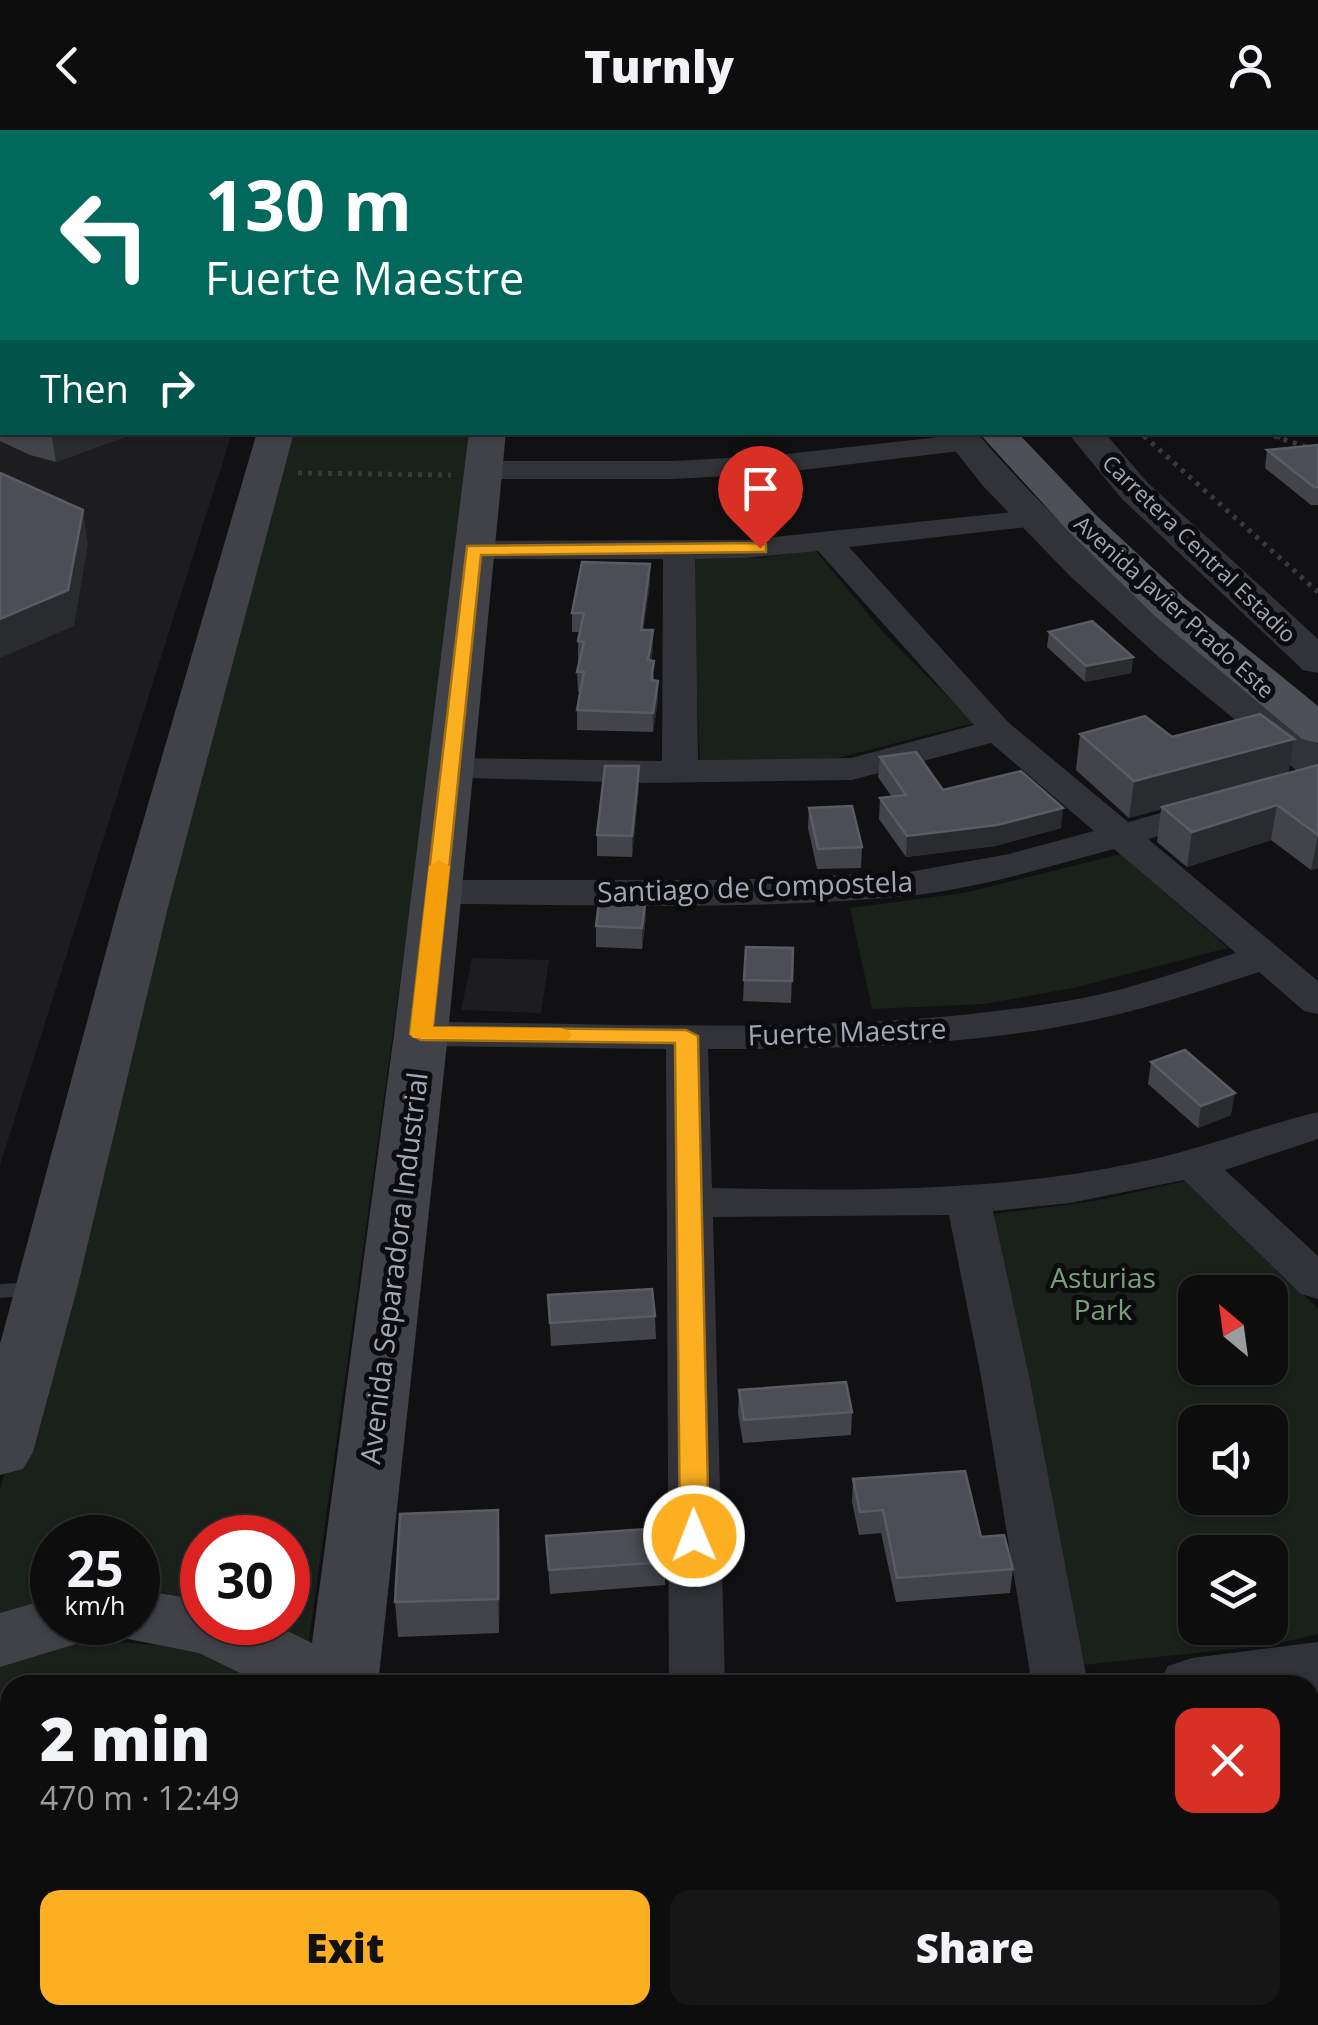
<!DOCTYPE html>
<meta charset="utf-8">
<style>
:root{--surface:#0d0d0e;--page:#161617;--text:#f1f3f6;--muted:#9a9c9e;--line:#2d2d2e;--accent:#fcb021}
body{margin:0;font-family:"Open Sans",sans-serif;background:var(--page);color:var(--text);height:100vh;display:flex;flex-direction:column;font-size:38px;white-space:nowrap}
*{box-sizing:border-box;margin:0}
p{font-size:32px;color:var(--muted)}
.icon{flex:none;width:55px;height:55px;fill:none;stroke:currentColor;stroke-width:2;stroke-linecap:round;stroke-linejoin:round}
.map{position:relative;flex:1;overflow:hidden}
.panel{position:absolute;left:0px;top:1545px;width:1320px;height:350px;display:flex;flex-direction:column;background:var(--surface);border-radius:30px 30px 0 0;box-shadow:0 2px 8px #0004,0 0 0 2px var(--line)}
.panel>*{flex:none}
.banner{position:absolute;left:0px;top:0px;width:1320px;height:305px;box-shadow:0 2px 8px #0004,0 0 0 2px var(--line);background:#00695c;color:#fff;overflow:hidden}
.needle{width:65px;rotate:331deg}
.buttons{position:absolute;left:1178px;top:1145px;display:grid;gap:20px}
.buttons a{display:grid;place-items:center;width:110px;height:110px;border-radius:20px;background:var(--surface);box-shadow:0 2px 8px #0004,0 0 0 2px var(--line);font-size:50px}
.speed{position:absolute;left:30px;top:1385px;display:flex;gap:20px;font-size:50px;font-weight:700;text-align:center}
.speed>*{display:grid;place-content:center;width:130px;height:130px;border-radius:50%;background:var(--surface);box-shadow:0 2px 8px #0004,0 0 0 2px var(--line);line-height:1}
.speed small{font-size:25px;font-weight:400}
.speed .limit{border:15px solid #d22;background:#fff;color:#111}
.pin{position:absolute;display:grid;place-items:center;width:85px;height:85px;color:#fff;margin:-102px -42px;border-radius:50% 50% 50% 0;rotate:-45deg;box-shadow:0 0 10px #0007}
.pin .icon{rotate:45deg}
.me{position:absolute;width:110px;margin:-55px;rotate:359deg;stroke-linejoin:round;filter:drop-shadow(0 0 8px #0008)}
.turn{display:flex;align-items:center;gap:35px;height:210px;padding:0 40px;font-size:45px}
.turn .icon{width:130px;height:130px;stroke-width:2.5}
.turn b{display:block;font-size:70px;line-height:85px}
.then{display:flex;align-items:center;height:95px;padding:0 40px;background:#0003;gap:20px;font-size:38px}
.round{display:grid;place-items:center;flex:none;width:105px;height:105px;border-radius:20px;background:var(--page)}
.head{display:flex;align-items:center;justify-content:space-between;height:170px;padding:0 40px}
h1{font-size:60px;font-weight:800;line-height:75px}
.action{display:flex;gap:20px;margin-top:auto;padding:20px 40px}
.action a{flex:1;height:115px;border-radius:20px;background:var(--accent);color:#111;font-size:40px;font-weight:800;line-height:115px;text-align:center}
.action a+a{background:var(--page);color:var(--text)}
header{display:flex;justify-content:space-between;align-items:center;height:130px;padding:0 40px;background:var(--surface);font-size:45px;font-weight:800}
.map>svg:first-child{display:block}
.built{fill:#1d1d20}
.green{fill:#19211a;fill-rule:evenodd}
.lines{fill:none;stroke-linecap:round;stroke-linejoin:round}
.path-far2{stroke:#383a3f;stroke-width:4;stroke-dasharray:2.5 5;stroke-linecap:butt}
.path-far1{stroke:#383a3f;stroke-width:5;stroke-dasharray:4 6;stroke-linecap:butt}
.path{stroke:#383a3f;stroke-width:8;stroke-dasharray:6 10;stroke-linecap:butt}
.service{fill:#323338;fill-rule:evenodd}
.minor{fill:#323338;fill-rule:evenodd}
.tertiary{fill:#323338;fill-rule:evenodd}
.secondary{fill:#404248;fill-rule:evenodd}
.primary{fill:#4e5057;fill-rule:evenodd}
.wall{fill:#424449}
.shaded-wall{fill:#2a2b2f}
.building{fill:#4d4e55;stroke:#5a5c64;stroke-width:2.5}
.route{fill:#fcb021;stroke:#a47215;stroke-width:2.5}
.slow{fill:#f59e0b}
.labels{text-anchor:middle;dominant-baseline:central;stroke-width:10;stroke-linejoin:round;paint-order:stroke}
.far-street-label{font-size:22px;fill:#a2a8b5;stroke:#0c0c0e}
.street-label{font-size:28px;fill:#a2a8b5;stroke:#0c0c0e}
.park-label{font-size:28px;fill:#77a17a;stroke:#0c0c0e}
</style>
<header><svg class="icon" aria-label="back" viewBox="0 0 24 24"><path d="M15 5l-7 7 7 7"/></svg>Turnly<svg class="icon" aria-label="person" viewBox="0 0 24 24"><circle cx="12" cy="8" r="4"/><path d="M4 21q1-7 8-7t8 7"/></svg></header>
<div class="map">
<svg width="1318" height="1895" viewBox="0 0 1318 1895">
<rect width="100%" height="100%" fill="#111113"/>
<!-- built -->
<g class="built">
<path d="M0,0H328L2,2V302L232,303L0,1035Z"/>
<path d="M472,828L549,830L541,883L461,880Z"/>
</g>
<!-- green -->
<g class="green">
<path d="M276,303H476L308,1517L249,1493L288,1492V1408H202V1473L138,1462V1408H52V1469L0,1485V1361L59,1106Z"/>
<path d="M815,420L883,502L974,593L834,629L700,630L691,429L759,428Z"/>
<path d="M1121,724L1228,818L1073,858L984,874L872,879L850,778L964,763Z"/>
<path d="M1190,1050L1318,1179V1504L1271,1515L1082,1535L994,1084L1095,1071ZM1195,1162H1270V1238H1195ZM1195,1292H1270V1368H1195ZM1195,1422H1270V1498H1195Z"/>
<path d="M95,1510L192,1518L272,1555H10V1885H270L268,1895H0V1534L39,1519Z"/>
</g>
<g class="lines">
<!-- path-far2 -->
<g class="path-far2">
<path d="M1140,302L1147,308"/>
<path d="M1264,302L1281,308"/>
</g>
<!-- path-far1 -->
<g class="path-far1">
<path d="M1144,306L1318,462"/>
<path d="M1274,306L1318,321"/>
<path d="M298,343L451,345"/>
</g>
<!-- path -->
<g class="path">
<path d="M0,1714L10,1663"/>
<path d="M0,1798L10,1804"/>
<path d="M0,1872L10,1863"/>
</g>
<!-- service -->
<g class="service">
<path d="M947,0H960L961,2H949Z"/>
<path d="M1231,0H1247L1248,2H1233Z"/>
<path d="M38,1152L46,1154L49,1159L46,1164L0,1168V1154Z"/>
</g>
<!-- minor -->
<g class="minor">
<rect x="659" y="0" width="22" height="2"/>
<path d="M966,304L976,307L980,313L976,319L778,343L674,349H483L473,346L468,340L473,334L483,331H674L778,325Z"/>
<path d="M1033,380L1044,383L1048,389L1044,395L849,417L1009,593L1128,692L1212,669L1225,672L1230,680L1225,688L1148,709L1318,851V884L1304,881L1259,842C1203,860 1147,879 1089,891C965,917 834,919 708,919L712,1058C853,1061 997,1062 1135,1033C1198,1020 1257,997 1318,982V1009L1225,1040L1318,1126V1169L1301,1164L1184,1050L1070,1073L993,1081L1029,1246L1088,1555H1032L981,1246L949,1085L713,1087L725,1555H669L666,919L421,916L406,913L400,904L406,895L421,892C640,893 866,908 1083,868C1135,858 1186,839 1236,823L1114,719C1047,737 977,759 907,766C752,781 593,774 437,774L423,770L418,762L423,754L437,750H729L909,742L1009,724L1094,701L991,613L852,650L643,653L437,647L432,639L437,631L450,628L662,631L663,429H473L462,427L457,420L462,413L473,411L745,410ZM818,421L974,595L851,628L698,630L695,429L745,428Z"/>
</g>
<!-- tertiary -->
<g class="tertiary">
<path d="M790,0H818V2H791Z"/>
<path d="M903,0H931L932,2H905Z"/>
<path d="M940,302H976C1078,420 1196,518 1318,614V649L1302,645L1160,528L1069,445L984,357Z"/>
<path d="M1067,302H1104L1148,353L1318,509V543L1303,540L1122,369Z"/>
<path d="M1318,1512V1566L1310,1567V1555H1158L1168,1536L1192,1528Z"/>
<path d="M1318,1597V1655L1310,1656V1598Z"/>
</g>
<!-- secondary -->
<g class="secondary">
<rect x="507" y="0" width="28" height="2"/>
<path d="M257,302H294L168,777L77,1159L33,1322L23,1339L0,1345V1214L118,777Z"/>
<path d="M469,302H506L448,904L378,1555H265L199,1523L113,1506L106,1492H138V1460L202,1470V1492H269L312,1513L394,904Z"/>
<path d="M52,1468V1492H96L86,1511L0,1537V1483Z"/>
<path d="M260,1885H342L340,1895H258Z"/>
</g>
<!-- primary -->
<g class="primary">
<rect x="831" y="0" width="28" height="2"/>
<path d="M870,0H898L899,2H871Z"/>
<path d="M978,302H1017L1097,386L1186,469L1318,576V613L1302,609L1156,487L1069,402Z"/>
</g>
</g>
<!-- wall -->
<g class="wall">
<path d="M0,0L2,2V22L0,21Z"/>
<path d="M2,235V302H138L56,332L30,325L0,311V236Z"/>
<path d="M1318,315V375H1311L1265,338L1267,320Z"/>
<path d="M650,434V453L643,500L653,519L651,531L658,570L653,602L577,600V580L581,562H578L577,542L580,531H578V511L580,502H572V483Z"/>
<path d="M1049,502L1133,527L1131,543L1085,552L1047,517Z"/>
<path d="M1080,604L1172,607L1288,643L1318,635V738L1311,740L1271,710L1187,737L1157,712L1161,679L1129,688L1076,640Z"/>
<path d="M880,627L943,660L1061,698L995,716L906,727L879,689L880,668L892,667L878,647Z"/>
<path d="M639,657L632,727L597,726V705Z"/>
<path d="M809,678L862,717L861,738L817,739L808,698Z"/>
<path d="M646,787L642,819L596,817V796Z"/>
<path d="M793,818L791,873L743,871L744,850Z"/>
<path d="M1151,932L1231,985L1198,998L1148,954Z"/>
<path d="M548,1165L655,1186L656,1209L551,1216Z"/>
<path d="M739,1260L852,1282L851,1305L743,1313L738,1283Z"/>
<path d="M853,1349L1013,1439L1010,1463L896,1472L881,1403L859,1405L852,1372Z"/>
<path d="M546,1406L665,1432V1455L550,1464Z"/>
<path d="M500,1415L499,1503L398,1507L395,1472Z"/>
</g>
<!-- shaded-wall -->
<g class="shaded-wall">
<path d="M2,110V125L0,126V111Z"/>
<path d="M51,302H138L56,332Z"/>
<path d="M83,380L88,414L74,496L0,528V489Z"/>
<path d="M650,434V453L641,519V500Z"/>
<path d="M653,500V519L648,550V530Z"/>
<path d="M1133,527L1131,543L1085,552L1086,536Z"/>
<path d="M658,551V570L653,602V583Z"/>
<path d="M1294,609L1288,646L1162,677L1161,679L1129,688L1134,651Z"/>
<path d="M639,636V657L632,727V706Z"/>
<path d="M1277,675L1271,710L1187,737L1192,702Z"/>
<path d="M1063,678L1061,698L995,716L906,727L907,706Z"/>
<path d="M1318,705V738L1311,740Z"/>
<path d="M646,766V787L642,819V798Z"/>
<path d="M1235,963L1231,985L1198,998L1201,976Z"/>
<path d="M498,1380L500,1415L499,1503L498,1469Z"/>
</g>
<!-- building -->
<g class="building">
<path d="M0,0H108L114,2H2V4L0,3Z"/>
<path d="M162,0H267L260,2H153Z"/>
<path d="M0,63H2V110L0,111Z"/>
<path d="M2,235V281L0,280V236Z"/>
<path d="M1318,315V357H1314L1267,320Z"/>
<path d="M0,343L83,380L68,460L0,489Z"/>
<path d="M582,432L650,434L641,500H653L648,530L654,531L651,550L658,551L653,583L577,580L584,542H577L584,512L578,511L584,483H572Z"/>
<path d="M1092,491L1133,527L1086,536L1049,502Z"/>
<path d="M1260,584L1294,609L1134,651L1080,604L1145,586L1172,607Z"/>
<path d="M916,622L943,660L1021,641L1063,678L997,695L907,706L880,668L906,665L880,627Z"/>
<path d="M1318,635V705L1277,675L1192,702L1162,677Z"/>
<path d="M605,636H639L632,706L597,705Z"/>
<path d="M852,676L862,717L818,719L809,678Z"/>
<path d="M600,765L646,766L642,798L596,796Z"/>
<path d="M746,817L793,818L792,851L744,850Z"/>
<path d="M1185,920L1235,963L1201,976L1151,932Z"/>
<path d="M652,1159L655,1186L550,1193L548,1165Z"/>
<path d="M846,1252L852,1282L744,1290L739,1260Z"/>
<path d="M965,1341L981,1407L1004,1405L1013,1439L897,1448L883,1380L860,1382L853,1349Z"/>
<path d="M498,1380V1469L395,1472L400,1384Z"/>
<path d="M661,1398L665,1432L549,1440L546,1406Z"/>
<path d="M344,1885H498L497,1895H344Z"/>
</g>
<!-- route -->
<path class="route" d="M760,413L766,414V422L481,425L433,897L686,900L698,906L709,1406L704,1414L694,1417L685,1414L680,1406L675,913L421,910L410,904L467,416Z"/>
<!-- slow -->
<path class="slow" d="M439,730L450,736L433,897L560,898L568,900L572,905L568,910L413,908L410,904L429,736Z"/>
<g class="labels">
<!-- far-street labels -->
<g class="far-street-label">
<text transform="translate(1200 418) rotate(44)">Carretera Central Estadio</text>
<text transform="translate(1175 476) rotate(42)">Avenida Javier Prado Este</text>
</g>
<!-- street labels -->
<g class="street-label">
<text transform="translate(755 756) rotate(-2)">Santiago de Compostela</text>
<text transform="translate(847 901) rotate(-2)">Fuerte Maestre</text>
<text transform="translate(393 1138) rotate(-83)">Avenida Separadora Industrial</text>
</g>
<!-- park labels -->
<g class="park-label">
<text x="1103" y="1147">Asturias<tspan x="1103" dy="32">Park</tspan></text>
</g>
</g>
</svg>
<div class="buttons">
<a><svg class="needle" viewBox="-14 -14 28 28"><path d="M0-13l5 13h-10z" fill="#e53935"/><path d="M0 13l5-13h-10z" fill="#9a9c9e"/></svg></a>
<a><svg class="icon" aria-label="sound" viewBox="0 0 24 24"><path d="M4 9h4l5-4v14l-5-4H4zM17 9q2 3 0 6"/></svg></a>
<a><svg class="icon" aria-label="layers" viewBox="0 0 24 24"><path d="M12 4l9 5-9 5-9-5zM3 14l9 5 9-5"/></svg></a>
</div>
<div class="speed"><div>25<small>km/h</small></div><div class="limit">30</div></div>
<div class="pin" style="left:760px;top:418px;background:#d93025"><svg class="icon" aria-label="arrive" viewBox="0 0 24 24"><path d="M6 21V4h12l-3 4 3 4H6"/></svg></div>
<svg class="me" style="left:694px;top:1406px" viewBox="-20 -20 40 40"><circle r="17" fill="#fcb021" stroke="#fff" stroke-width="3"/><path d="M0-11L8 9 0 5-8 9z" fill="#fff"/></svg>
<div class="banner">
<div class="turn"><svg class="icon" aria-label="left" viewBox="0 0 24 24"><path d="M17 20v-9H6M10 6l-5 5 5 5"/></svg><div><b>130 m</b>Fuerte Maestre</div></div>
<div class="then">Then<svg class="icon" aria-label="right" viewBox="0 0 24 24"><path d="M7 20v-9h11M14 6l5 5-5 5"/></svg></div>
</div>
<section class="panel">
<div class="head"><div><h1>2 min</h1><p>470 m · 12:49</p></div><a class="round" style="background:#d93025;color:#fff"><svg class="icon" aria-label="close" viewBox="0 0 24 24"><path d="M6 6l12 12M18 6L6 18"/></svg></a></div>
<div class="action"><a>Exit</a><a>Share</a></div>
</section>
</div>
